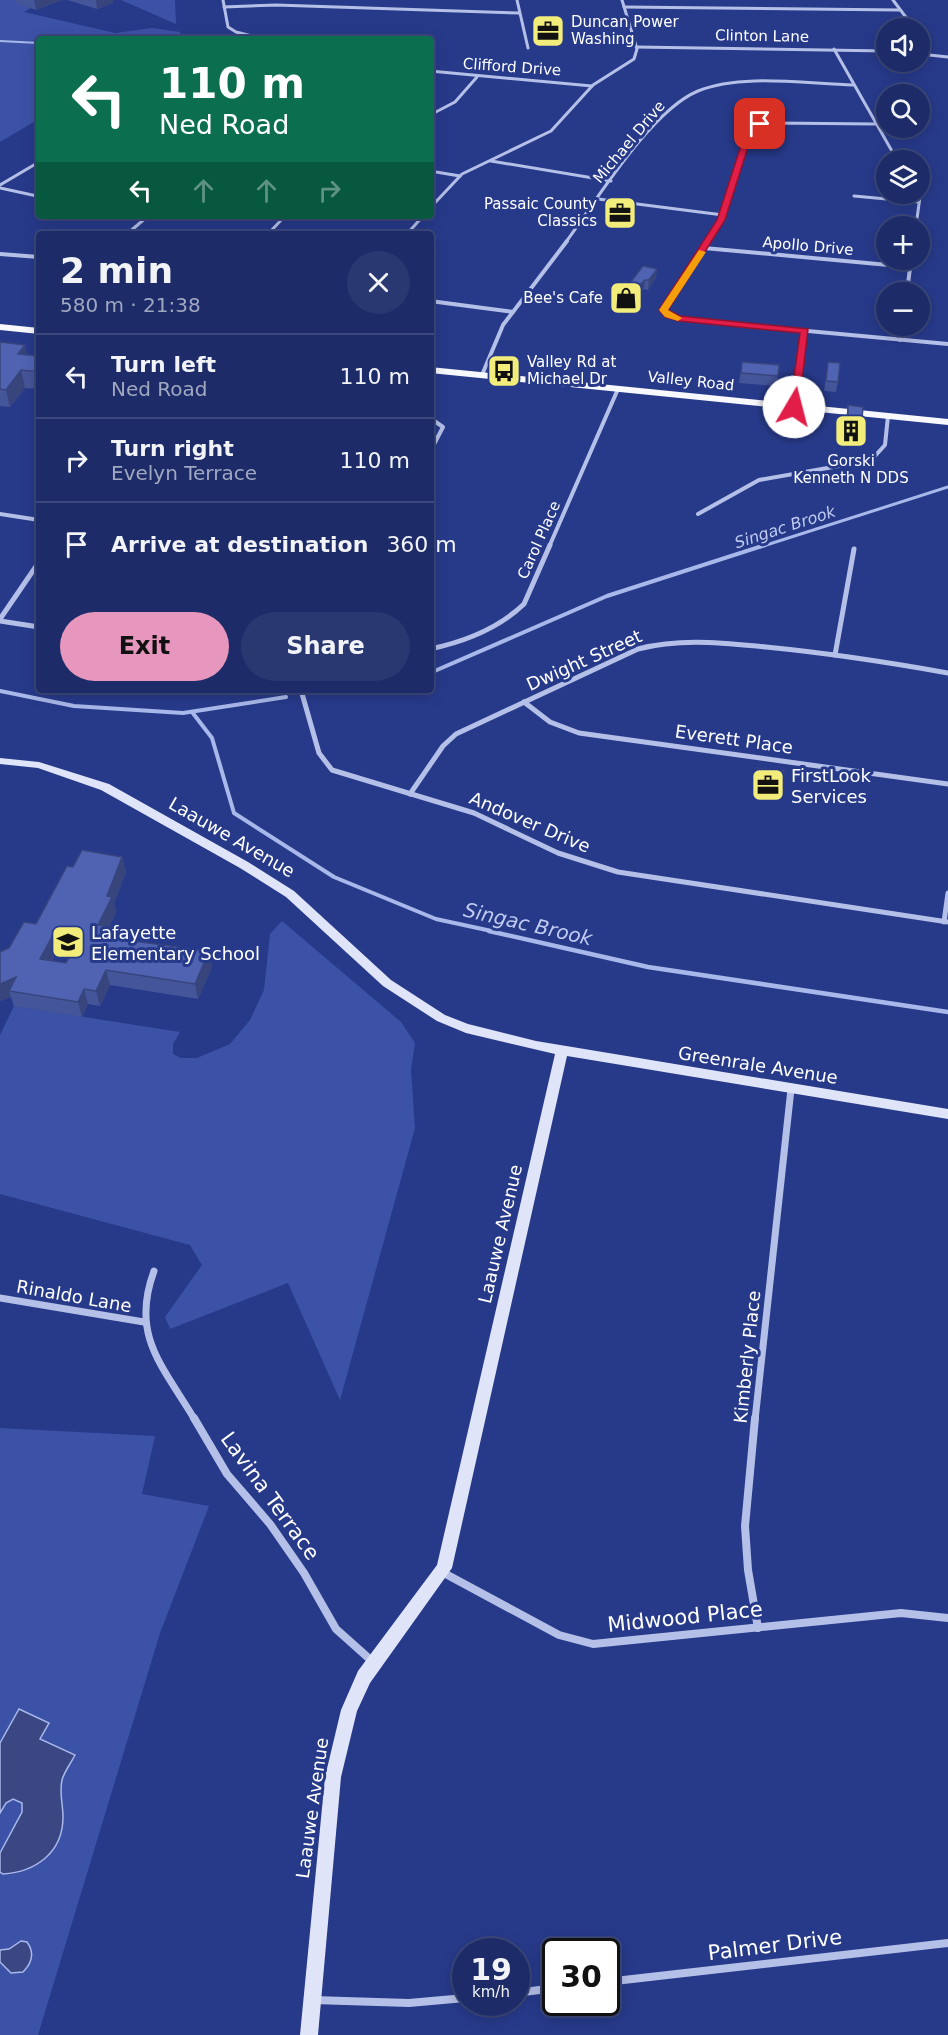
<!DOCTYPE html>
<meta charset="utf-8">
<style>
:root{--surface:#1d2c68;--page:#2a3871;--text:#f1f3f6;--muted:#a0a7c0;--line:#3b487c;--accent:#e797bd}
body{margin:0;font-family:"DejaVu Sans",sans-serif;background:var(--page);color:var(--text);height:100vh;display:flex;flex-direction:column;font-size:22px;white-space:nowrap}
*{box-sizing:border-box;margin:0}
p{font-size:20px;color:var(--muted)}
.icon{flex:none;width:33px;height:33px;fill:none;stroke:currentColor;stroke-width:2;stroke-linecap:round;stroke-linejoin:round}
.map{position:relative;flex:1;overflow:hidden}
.side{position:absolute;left:36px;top:231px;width:398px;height:462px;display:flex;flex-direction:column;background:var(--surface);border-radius:6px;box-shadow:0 3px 15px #0003,0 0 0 2px var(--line)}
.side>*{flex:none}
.top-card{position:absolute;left:36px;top:36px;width:398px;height:183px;border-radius:6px;box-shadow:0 3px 15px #0003,0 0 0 2px var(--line);background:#0b6e4f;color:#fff;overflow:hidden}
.controls{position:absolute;left:876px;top:18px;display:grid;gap:12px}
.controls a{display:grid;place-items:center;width:54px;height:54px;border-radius:50%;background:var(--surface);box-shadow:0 3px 15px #0003,0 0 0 2px var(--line);font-size:30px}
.speed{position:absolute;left:452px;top:1938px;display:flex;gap:12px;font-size:30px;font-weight:700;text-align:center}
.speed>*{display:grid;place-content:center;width:78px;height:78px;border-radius:50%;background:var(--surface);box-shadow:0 3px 15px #0003,0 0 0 2px var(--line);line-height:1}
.speed small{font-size:15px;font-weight:400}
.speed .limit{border:3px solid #111;border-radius:9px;background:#fff;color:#111}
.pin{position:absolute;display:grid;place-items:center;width:51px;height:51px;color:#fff;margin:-26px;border-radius:12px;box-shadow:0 3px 9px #0006}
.me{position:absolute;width:66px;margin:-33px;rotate:8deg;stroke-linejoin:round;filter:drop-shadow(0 0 4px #0008)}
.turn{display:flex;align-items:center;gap:21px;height:126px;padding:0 24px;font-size:27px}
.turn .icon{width:78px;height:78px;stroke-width:2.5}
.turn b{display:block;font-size:42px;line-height:51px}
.lanes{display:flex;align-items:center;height:57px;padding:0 24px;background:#0003;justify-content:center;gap:30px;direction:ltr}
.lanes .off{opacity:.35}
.round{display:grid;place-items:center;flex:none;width:63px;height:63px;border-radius:32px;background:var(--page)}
.headline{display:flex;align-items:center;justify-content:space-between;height:102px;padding:0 24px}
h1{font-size:36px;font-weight:700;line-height:45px}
.button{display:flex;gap:12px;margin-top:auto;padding:12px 24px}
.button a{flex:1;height:69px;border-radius:36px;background:var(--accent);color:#111;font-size:24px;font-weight:700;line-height:69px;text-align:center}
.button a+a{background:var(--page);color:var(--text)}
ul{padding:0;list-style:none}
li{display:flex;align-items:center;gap:18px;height:84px;padding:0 24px;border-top:2px solid var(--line)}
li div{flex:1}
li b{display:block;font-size:22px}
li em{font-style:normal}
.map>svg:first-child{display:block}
.green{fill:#3c52a7}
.water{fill:#3a4783;stroke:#a9b8ea;stroke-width:1.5}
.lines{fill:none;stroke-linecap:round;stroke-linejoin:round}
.stream-far3{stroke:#a9b8ea;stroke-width:2}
.stream-far2{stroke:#a9b8ea;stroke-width:3}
.stream-far1{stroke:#a9b8ea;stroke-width:4}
.stream{stroke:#a9b8ea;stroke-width:4.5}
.street-far4{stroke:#b5c0e9;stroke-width:3}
.street-far3{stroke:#b5c0e9;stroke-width:4}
.street-far2{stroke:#b5c0e9;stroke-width:5}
.street-far1{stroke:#b5c0e9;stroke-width:7}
.street{stroke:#b5c0e9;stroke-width:8}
.secondary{fill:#dfe4f8;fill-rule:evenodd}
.primary{fill:#f8f9fe;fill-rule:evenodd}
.wall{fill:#455599;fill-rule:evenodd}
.shaded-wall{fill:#38457d}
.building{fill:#5063b2;stroke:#38457d;stroke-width:1.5;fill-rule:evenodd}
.route{fill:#e11d48;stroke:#92132f;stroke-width:1.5}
.slow{fill:#f59e0b}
.labels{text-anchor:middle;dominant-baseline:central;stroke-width:6;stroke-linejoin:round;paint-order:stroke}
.far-poi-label{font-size:15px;fill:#fff;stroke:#273a8a;text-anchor:start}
.far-street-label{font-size:15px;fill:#fff;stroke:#273a8a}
.far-water-label{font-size:16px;font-style:italic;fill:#c1cbf1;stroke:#273a8a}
.street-label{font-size:18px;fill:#fff;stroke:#273a8a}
.poi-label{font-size:18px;fill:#fff;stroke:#273a8a;text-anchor:start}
.water-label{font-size:20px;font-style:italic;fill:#c1cbf1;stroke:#273a8a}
.near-street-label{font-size:21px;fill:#fff;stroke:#273a8a}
</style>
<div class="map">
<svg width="948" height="2035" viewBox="0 0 948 2035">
<rect width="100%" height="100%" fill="#273a8a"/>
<!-- green -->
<g class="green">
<path d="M0,0H23L31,8L24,12L115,33L152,28L180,32L182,39H39V119L0,142Z"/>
<path d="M121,0H175L176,24Z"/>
<path d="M282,921L401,1022L415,1043L411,1070L415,1128L340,1400L288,1283L170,1329L165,1317L202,1265L190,1245L0,1194V1035L14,1006L180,1032L173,1044V1054L181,1058H197L230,1044L250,1020L264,990L270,934Z"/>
<path d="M0,1428L155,1436L142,1494L209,1506L160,1633L38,2035H0Z"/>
</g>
<!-- water -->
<g class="water">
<path d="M19,1709L49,1723L40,1739L75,1755C71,1763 64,1772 62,1780C59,1793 63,1804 63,1817C63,1853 35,1872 3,1874L0,1872V1853L22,1812V1803L13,1799L6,1803L0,1813V1743Z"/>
<path d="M21,1941L27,1942C35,1953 32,1963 23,1972L11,1973L0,1962V1950L9,1949Z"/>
</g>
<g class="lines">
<!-- stream-far3 -->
<path class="stream-far3" d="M0,41L39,43"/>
<!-- stream-far2 -->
<path class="stream-far2" d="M760,547L948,487"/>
<!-- stream-far1 -->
<g class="stream-far1">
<path d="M430,673L607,596L765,545"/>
<path d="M0,691L74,706L183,713L286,697"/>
<path d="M324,693L362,690"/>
<path d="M192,712L212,738L234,813L334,877L436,919L496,932"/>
</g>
<!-- stream -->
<path class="stream" d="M489,931L648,967L948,1012"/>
<!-- street-far4 -->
<g class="street-far4">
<path d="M223,0L228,27L236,32L264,39"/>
<path d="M517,0L528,48"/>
<path d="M893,0L914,28"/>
<path d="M224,7L276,5L519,13"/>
<path d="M624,7L900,10"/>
<path d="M920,37L928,49L924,54"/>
<path d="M636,47L886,51"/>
<path d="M834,49L897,160"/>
<path d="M920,54L948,57"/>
<path d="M430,71L592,86"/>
<path d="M430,115L455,102L477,77"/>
<path d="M491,161L611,181"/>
<path d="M430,171L460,176"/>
<path d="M0,185L39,162"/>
<path d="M0,188L37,196"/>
<path d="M854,196L919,202"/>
<path d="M598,199L723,215"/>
<path d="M430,208L462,174L551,131L593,85L634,59L637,49L622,0"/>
<path d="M916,226L922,182L920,175"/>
<path d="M127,234L148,216"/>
<path d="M268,234L285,216"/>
<path d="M407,234L423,216"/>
<path d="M566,242C597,200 650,111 698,91C741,73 807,84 853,85"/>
<path d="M707,242L721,220L752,127L772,123L876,124"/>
</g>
<!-- street-far3 -->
<g class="street-far3">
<path d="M708,241L664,310L668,315L679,319L948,344"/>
<path d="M704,248L910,267"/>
<path d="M0,254L39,257"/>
<path d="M907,292L911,260"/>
<path d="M430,301L513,312"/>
<path d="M900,340L902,326"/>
<path d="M482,375L503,325L567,241"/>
<path d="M794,407L805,331"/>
<path d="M430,418L443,427L430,452"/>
<path d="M0,514L39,520"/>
<path d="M698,514L759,480L856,463L875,456L885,445L888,416"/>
<path d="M549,547L618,389"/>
</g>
<!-- street-far2 -->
<g class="street-far2">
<path d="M0,619L39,562"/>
<path d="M0,621L39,627"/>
<path d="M430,649C463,642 499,628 524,604L550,545"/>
<path d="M835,655L854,549"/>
<path d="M301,690L319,753L332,770L474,813L558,853L618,872L948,922"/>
<path d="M524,702L550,722L579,733L948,784"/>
<path d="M410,794L443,746L456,734L638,649C681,638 722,643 766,647C827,653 887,662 948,673"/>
<path d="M944,922L948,893"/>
</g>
<!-- street-far1 -->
<g class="street-far1">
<path d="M154,1271C130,1336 163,1366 195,1420"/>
<path d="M0,1298L144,1322"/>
<path d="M755,1420L791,1089"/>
</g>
<!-- street -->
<g class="street">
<path d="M194,1418L227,1474L270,1524L304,1573L336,1629L373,1662"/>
<path d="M755,1418L745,1526L748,1570L758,1628"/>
<path d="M442,1572L559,1635L593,1644L901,1613L948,1618"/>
<path d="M606,1982L948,1943"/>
<path d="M516,1993L555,1988"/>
<path d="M313,2000L409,2003L465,1998"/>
</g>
<!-- secondary -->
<path class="secondary" d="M0,758L39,762L109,784L248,862L294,891L391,980L445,1015L468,1024L536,1041L948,1109V1119L567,1056L452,1568L370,1683L357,1711L341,1777L318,2035H300L325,1777L341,1710L358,1671L437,1565L555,1054L466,1033L437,1021L383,986L286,897L240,868L101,790L38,768L0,764Z"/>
<!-- primary -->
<g class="primary">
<path d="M0,324L39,328V334L0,330Z"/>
<path d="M430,367L948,419V425L430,373Z"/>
</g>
</g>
<!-- wall -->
<g class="wall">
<path d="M15,0H62L36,10L15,3Z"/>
<path d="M67,0H113V3L97,9Z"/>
<path d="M643,266L656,278L648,290L644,289L627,305L614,300L615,290L630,283Z"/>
<path d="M0,342L27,355L39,356V389L25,388L10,407L0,406Z"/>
<path d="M742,362L778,376L777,386L739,383Z"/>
<path d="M828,362L838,382L836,392L824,391Z"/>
<path d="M848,405L862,418L858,438L844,436L845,425Z"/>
<path d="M757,768L783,782L781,793L754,789Z"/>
<path d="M122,857L126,872L114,903L116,912L109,927L117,940L212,967L198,999L110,985L100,1006L88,1004L82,1017L14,1006L11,997L0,1001L9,948L36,924L73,867ZM58,948L73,951L66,963L52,961Z"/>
</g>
<!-- shaded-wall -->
<g class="shaded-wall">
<path d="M34,0H62L36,10Z"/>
<path d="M96,0H113V3L97,9Z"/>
<path d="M657,269L656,278L648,290L649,280Z"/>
<path d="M645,280L644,289L627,305L628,295Z"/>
<path d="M25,345L29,363L18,354Z"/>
<path d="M21,370L25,388L10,407L6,390Z"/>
<path d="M122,857L126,872L114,903L116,912L102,940L98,925L107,896Z"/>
<path d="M114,927L118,943L109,938Z"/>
<path d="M54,933L58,948L45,974L40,959Z"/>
<path d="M209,951L212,967L198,999L195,984Z"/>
<path d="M106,970L110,985L100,1006L96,991Z"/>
<path d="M16,977L9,991L11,997L0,1001V984Z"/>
<path d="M84,989L88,1004L82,1017L78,1002Z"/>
</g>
<!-- building -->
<g class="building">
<path d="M643,266L657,269L649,280H645L628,295L615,290L624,282L630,283Z"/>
<path d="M0,342L25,345L18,354L39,356V372L21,370L6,390L0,389Z"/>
<path d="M742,362L779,365L778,376L741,373Z"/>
<path d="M828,362L840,363L838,382L826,381Z"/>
<path d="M848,405L863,407L862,418L848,416Z"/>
<path d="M757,768L784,771L783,782L755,778Z"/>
<path d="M82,850L122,857L107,896L112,897L98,925L114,927L109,938L209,951L195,984L106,970L96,991L84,989L78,1002L9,991L16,977L0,984V952L9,948L24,922L36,924L67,866L73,867ZM54,933L80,937L66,963L40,959Z"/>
</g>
<!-- route -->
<path class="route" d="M760,122L764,124L753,131L725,220L668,310L680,316L808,329L799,407L794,410L790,407L800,333L679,321L665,317L659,310L717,220L746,130Z"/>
<!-- slow -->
<path class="slow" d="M699,250L706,252L668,310L682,318L678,321L665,317L659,310Z"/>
<!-- icons -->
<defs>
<g id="office-square" transform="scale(1.725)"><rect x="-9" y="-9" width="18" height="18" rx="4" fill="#f2ec7a" stroke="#273a8a"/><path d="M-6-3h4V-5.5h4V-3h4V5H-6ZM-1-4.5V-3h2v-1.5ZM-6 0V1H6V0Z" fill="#111"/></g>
<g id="shop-square" transform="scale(1.725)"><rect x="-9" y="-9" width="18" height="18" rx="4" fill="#f2ec7a" stroke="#273a8a"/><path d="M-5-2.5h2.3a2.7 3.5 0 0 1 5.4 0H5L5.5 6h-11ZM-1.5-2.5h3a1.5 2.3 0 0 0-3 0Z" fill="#111"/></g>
<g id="bus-square" transform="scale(1.725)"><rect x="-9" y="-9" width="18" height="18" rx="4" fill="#f2ec7a" stroke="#273a8a"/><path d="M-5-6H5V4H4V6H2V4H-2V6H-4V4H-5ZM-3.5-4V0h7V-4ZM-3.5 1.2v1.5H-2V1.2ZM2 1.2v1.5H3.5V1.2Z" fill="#111"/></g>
<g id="building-square" transform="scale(1.725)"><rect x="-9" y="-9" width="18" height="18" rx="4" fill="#f2ec7a" stroke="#273a8a"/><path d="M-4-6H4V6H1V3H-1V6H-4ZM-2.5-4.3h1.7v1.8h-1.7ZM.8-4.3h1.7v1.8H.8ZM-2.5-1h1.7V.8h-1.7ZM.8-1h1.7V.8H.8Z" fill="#111"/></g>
<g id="school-square" transform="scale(1.725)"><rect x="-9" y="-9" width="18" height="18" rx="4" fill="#f2ec7a" stroke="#273a8a"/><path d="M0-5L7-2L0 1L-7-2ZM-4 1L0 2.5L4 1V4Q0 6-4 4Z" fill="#111"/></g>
</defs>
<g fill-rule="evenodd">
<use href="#office-square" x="548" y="31"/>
<use href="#office-square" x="620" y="213"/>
<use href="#shop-square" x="626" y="298"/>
<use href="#bus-square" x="504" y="371"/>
<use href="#building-square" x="851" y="431"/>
<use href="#office-square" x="768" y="785"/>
<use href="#school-square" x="68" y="942"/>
</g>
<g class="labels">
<!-- far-poi labels -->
<g class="far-poi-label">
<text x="571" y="22">Duncan Power<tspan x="571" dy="17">Washing</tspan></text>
<text x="597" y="204" text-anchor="end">Passaic County<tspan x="597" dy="17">Classics</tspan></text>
<text x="603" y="298" text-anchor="end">Bee's Cafe</text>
<text x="527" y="362">Valley Rd at<tspan x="527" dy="17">Michael Dr</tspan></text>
<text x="851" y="461" text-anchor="middle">Gorski<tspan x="851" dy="17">Kenneth N DDS</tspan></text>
</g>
<!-- far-street labels -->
<g class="far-street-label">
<text transform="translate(762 36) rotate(1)">Clinton Lane</text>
<text transform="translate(512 67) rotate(4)">Clifford Drive</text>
<text transform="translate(629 142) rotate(-50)">Michael Drive</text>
<text transform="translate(808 246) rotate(5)">Apollo Drive</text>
<text transform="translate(691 381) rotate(6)">Valley Road</text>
<text transform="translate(539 540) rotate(-66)">Carol Place</text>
</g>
<!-- far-water labels -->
<g class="far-water-label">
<text transform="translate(785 527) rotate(-18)">Singac Brook</text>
</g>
<!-- street labels -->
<g class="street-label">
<text transform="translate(584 660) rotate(-24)">Dwight Street</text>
<text transform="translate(734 739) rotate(8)">Everett Place</text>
<text transform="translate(530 822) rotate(23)">Andover Drive</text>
<text transform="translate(232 837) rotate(30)">Laauwe Avenue</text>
<text transform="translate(758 1065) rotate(9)">Greenrale Avenue</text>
<text transform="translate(500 1234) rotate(-77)">Laauwe Avenue</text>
<text transform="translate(74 1296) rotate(10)">Rinaldo Lane</text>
<text transform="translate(747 1357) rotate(-84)">Kimberly Place</text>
<text transform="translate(312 1808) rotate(-82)">Laauwe Avenue</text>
</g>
<!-- poi labels -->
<g class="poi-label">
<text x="791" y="775">FirstLook<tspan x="791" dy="21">Services</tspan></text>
<text x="91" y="932">Lafayette<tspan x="91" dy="21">Elementary School</tspan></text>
</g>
<!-- water labels -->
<g class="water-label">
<text transform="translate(528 924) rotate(13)">Singac Brook</text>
</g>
<!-- near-street labels -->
<g class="near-street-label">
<text transform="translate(270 1496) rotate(54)">Lavina Terrace</text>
<text transform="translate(685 1617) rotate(-6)">Midwood Place</text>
<text transform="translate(775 1945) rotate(-7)">Palmer Drive</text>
</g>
</g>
</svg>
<div class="controls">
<a><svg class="icon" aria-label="sound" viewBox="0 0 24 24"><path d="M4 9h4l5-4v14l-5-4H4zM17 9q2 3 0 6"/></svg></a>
<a><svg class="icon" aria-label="search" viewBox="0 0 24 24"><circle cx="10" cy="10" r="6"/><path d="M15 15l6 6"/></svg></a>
<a><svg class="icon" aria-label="layers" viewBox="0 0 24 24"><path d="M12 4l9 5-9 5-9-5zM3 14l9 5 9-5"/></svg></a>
<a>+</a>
<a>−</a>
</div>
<div class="speed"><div>19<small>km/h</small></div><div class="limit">30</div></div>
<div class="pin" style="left:760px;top:124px;background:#d93025"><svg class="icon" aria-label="arrive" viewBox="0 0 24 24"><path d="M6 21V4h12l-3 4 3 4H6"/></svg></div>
<svg class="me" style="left:794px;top:407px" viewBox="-20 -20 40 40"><circle r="19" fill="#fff"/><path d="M0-13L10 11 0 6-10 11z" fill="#e11d48"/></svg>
<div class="top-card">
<div class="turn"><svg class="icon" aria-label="left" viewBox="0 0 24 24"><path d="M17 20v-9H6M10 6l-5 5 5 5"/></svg><div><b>110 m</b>Ned Road</div></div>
<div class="lanes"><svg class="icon" aria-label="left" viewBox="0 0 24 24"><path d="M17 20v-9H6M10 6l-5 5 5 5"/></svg><svg class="icon off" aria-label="ahead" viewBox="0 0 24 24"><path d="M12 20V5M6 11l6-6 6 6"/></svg><svg class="icon off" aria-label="ahead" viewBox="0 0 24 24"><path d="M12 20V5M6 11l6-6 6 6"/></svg><svg class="icon off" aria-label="right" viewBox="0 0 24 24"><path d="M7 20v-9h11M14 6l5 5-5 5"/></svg></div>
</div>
<section class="side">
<div class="headline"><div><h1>2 min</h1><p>580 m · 21:38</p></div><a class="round"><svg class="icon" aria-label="close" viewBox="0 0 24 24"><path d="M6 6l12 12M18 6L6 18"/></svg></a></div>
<ul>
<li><svg class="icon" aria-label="left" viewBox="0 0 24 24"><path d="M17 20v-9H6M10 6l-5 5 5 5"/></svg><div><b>Turn left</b><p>Ned Road</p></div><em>110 m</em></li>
<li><svg class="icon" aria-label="right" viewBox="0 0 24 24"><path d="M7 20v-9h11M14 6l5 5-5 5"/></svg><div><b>Turn right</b><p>Evelyn Terrace</p></div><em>110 m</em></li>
<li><svg class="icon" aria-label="arrive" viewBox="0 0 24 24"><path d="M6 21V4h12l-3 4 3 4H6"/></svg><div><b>Arrive at destination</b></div><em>360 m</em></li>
</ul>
<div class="button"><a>Exit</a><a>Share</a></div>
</section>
</div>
